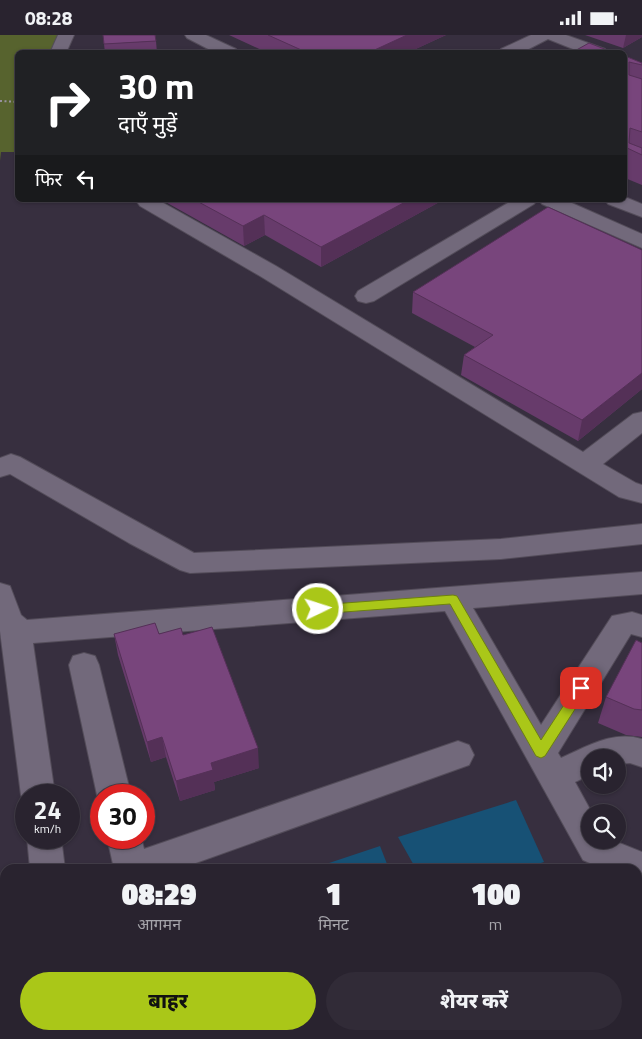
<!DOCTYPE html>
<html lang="hi">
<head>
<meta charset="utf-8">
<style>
  :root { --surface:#29232f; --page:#312b37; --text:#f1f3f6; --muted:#a5a4aa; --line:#45404b; --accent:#aac718 }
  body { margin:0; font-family:"Titillium Web","Noto Sans Devanagari",sans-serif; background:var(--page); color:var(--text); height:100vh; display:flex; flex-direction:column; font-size:19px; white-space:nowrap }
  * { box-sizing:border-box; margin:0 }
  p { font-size:16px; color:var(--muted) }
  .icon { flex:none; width:28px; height:28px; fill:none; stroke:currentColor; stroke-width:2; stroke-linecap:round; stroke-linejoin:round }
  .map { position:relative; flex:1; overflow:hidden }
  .details { position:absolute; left:0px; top:829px; width:642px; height:176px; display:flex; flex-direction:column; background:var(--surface); border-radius:15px 15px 0 0; box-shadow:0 1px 4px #0004,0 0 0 1px var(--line) }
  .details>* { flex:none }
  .hud { position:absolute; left:15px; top:15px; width:612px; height:152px; border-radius:8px; box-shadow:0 1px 4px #0004,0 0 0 1px var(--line); background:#202124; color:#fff; overflow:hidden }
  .fabs { position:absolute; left:581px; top:714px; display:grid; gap:10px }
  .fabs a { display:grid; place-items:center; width:45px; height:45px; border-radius:50%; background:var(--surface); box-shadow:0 1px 4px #0004,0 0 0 1px var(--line); font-size:25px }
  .speed { position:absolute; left:15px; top:749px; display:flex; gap:10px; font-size:25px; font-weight:700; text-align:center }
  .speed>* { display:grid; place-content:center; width:65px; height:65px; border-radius:50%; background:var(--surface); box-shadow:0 1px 4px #0004,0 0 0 1px var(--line); line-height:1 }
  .speed small { font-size:12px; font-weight:400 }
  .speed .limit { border:8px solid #d22; background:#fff; color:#111 }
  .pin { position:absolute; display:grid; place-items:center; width:42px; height:42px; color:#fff; margin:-21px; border-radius:10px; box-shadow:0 2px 8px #0006 }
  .me { position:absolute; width:55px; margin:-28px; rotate:86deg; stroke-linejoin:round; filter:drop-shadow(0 0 4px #0008) }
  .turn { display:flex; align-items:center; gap:18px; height:105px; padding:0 20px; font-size:22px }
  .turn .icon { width:65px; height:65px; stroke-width:2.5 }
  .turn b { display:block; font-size:35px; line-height:42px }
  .then { display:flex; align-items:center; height:48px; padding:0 20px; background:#0003; gap:10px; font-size:19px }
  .eta { display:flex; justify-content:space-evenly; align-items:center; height:85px; text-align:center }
  .eta b { font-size:30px; font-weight:800; line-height:35px }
  .button { display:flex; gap:10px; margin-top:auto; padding:10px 20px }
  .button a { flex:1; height:58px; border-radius:30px; background:var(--accent); color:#111; font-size:20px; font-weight:800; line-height:58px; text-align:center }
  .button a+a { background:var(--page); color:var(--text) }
  .status { display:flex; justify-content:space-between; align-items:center; height:35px; padding:0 25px; background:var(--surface); direction:ltr }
  .status svg { height:14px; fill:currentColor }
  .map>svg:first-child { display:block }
</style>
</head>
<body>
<div class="status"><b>08:28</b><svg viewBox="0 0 49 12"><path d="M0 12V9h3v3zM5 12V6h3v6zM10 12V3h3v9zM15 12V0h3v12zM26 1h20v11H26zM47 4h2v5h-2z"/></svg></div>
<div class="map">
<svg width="642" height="1004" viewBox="0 0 642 1004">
  <rect width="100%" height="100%" fill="#372f3f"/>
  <g fill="#57632e">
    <path d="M0,0H67L59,17L18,18L17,117H1L0,126Z"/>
    <path d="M201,1000H338L327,1004H202Z"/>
  </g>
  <g fill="#175175">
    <path d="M516,765L544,827L522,834H416L398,802Z"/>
    <path d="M380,811L389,834H322L320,831Z"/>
  </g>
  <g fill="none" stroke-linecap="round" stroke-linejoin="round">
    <defs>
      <g id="minor">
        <path d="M58,0H74L66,18H50Z"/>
        <path d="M185,0H206L236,14L238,18H216L187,3Z"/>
        <path d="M531,0H566L605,14L607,18H583L548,4L521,18H499L501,14Z"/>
        <path d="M625,162L642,169V182L608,169L605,165H625Z"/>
        <path d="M138,165H158L276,231L583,417L633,379L642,377V398L603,429L636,448L642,450V468L619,462L260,241L140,171L137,167Z"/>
        <path d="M513,165H537L534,169L374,266L366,268L358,266L355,261L358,256Z"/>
        <path d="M539,165H565L642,199V213L542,169Z"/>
        <path d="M11,419L20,422L194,518L501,504L642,489V509L501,524L190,538L180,535L129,508L10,439L0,442V423Z"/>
        <path d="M642,537V559L473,573L541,690L612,581L632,577L642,580V602L631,599L558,718L561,723C586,712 613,695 642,704V732L630,728L618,729V722H590V740L575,747L592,778H590V805H612L642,817V850L638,848V834H603L583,825L445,576L33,608L55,760H26V770L21,760L0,596V548L10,551L21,580L27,585Z"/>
        <path d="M84,618L95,621L99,630L131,760H101V768L97,760L69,630L73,621Z"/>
        <path d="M458,706L469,710L474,720L469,730L179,834H114L107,802H141L144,814Z"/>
        <path d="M27,802H61L65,834H30Z"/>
        <path d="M5,863V926L0,924V864Z"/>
        <path d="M638,871L642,872V913L638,912Z"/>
        <path d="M38,1000H77L78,1004H39Z"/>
      </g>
    </defs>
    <use href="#minor" stroke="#534c59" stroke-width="2"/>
    <path stroke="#98929f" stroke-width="2" stroke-dasharray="2 2.5" stroke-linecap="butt" d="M0,66L18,67"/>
    <use href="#minor" fill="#72697b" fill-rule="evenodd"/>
  </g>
  <g fill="#673b6b">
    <path d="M229,0H446L407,18H268Z"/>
    <path d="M585,0H642V2L623,13Z"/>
    <path d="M156,6L157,18H105L104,9Z"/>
    <path d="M625,21L642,28V150L625,143Z"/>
    <path d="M162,165H443L321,232L265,200L244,211Z"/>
    <path d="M642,215V354L578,406L461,340L464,320L475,312L412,278L413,257Z"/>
    <path d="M114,599H159L259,733L214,747L215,755L180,766L166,722L151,727L118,620Z"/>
    <path d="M642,608V702L626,700L598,688L606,662Z"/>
  </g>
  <g fill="#543057">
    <path d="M407,0H446L407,18H368Z"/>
    <path d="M626,0H642V2L623,13Z"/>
    <path d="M409,165H443L321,232V212Z"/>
    <path d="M264,180L265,200L244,211L243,191Z"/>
    <path d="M642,338V354L578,406L582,385Z"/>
    <path d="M162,702L166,722L151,727L147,707Z"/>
    <path d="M258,713L259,733L214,747L215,755L180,766L176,746L211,728Z"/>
  </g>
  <g fill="#78457c" stroke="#543057">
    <path d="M103,0H155L156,6L104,9Z"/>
    <path d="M268,0H407L368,18H308Z"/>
    <path d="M589,8L615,18H571Z"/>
    <path d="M625,21L642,28V30L629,27V40L642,44V97L630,93L629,108L642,113V120L625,112Z"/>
    <path d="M195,165H409L321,212L264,180L243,191Z"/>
    <path d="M548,172L642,215V338L582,385L464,320L493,300L413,257Z"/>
    <path d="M155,588L159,599L181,593L183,600L212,592L258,713L211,728L213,735L176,746L162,702L147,707L114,599Z"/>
    <path d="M636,605L642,608V675L634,674L606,662Z"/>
  </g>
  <path fill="#aac718" stroke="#6e8110" d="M453,560L457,561L541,705L577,650L581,648L586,650L588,653L586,657L545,721L541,723L536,721L450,569L318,579L313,578L311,574L313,571L318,570Z"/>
</svg>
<div class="fabs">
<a><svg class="icon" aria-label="sound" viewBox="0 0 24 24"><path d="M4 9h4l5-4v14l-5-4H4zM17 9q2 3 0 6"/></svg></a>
<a><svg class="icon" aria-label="search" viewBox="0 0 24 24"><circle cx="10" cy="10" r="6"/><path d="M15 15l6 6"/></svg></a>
</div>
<div class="speed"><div>24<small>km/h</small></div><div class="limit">30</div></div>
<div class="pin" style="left:581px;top:653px;background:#d93025"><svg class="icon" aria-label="arrive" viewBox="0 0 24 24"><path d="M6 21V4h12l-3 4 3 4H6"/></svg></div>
<svg class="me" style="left:318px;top:574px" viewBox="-20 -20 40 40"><circle r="17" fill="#aac718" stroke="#fff" stroke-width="3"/><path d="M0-11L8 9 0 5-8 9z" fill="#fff"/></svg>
<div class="hud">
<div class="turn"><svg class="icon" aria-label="right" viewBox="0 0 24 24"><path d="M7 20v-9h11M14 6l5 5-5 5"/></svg><div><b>30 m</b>दाएँ मुड़ें</div></div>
<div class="then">फिर<svg class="icon" aria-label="left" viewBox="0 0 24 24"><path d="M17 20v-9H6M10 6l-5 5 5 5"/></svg></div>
</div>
<section class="details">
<div class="eta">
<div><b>08:29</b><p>आगमन</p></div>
<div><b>1</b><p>मिनट</p></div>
<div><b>100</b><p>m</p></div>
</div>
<div class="button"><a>बाहर</a><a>शेयर करें</a></div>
</section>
</div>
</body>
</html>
